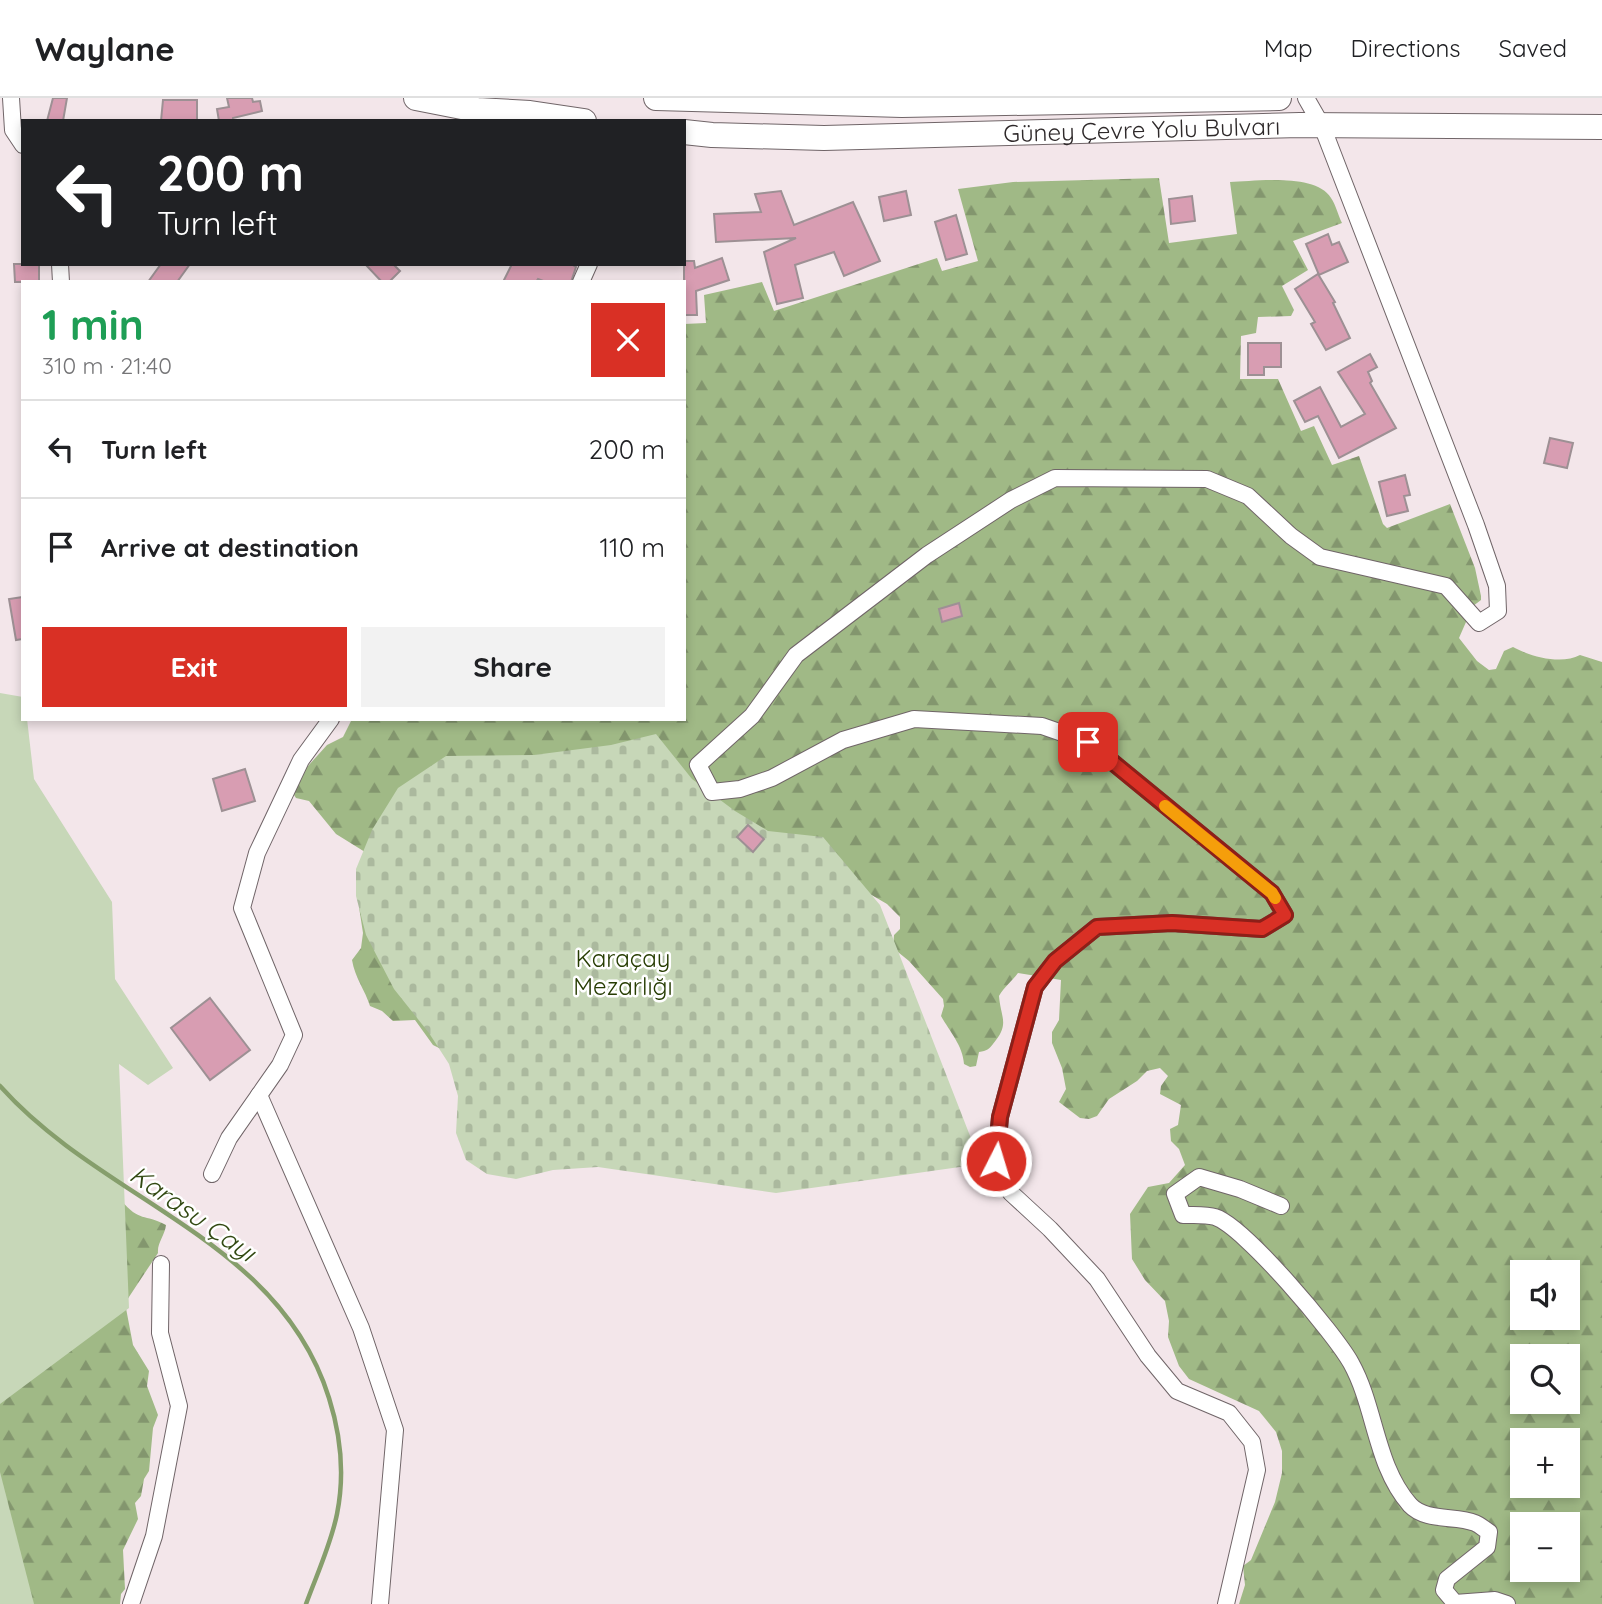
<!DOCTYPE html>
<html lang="en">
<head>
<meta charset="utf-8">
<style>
  :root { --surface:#fff; --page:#f2f2f2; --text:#202124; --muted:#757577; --line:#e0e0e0; --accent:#d93025 }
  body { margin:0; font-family:Quicksand,sans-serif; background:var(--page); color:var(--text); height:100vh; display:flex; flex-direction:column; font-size:26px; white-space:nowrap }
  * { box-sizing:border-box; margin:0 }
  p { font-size:23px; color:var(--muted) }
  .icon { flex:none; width:38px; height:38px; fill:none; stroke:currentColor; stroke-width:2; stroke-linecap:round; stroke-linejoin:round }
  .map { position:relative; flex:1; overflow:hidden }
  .drawer { position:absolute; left:21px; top:182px; width:665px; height:441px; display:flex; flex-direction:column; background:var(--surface); border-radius:0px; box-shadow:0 4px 10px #0003 }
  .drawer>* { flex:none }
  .guide { position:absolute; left:21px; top:21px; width:665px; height:147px; border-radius:0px; box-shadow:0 4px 10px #0003; background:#202124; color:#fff; overflow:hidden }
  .buttons { position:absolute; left:1510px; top:1162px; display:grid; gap:14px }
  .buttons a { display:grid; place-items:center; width:70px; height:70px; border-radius:0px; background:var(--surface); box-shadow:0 4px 10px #0003; font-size:35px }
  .pin { position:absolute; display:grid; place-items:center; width:60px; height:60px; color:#fff; margin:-30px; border-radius:14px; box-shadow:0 4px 10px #0006 }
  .me { position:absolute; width:77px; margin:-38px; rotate:5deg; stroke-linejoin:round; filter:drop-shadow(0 0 5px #0008) }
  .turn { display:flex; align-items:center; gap:24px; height:147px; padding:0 21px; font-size:32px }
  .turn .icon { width:91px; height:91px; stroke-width:2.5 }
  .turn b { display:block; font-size:49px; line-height:60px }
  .round { display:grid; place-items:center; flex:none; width:74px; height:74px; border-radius:0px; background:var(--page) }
  .overview { display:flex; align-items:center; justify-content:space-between; height:119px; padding:0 21px }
  h1 { font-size:42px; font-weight:700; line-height:52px; color:#1e9e55 }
  .primary-button { display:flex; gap:14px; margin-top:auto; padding:14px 21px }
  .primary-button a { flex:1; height:80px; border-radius:0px; background:var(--accent); color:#fff; font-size:28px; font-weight:700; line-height:80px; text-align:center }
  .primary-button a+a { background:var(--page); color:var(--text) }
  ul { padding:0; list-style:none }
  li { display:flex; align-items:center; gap:21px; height:98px; padding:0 21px; border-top:2px solid var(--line) }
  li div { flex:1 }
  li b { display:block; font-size:26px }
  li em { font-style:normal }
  header { display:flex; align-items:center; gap:42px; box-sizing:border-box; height:98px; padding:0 35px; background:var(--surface); border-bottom:2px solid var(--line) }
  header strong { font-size:33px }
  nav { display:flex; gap:38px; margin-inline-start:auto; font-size:24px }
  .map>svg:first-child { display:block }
</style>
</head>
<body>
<header>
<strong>Waylane</strong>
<nav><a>Map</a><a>Directions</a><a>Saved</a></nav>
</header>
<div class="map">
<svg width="1602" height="1506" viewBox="0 0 1602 1506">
  <defs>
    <pattern id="forest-firs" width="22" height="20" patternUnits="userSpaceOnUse" patternTransform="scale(1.75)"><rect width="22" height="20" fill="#a0b986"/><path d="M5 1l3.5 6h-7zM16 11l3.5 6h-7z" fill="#83966e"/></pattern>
    <pattern id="cemetery-stones" width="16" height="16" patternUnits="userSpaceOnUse" patternTransform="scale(1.75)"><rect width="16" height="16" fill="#c7d7b8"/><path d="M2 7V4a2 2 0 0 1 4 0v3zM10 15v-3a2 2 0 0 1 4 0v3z" fill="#abb99e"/></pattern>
  </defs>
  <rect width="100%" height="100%" fill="#f3e6ea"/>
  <g fill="url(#forest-firs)" fill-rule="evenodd">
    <path d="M1159,80L1169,145L1237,136L1230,84C1256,83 1316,75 1331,100C1336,107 1338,117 1342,125L1293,143L1308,172L1282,188L1294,212L1291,218L1258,219L1256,235L1241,238L1240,281H1278L1301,333L1314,328L1332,367L1359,358L1383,426L1387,430L1450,406L1475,470L1481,498V502L1473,508L1459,540L1477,563L1489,572L1496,571L1504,553L1513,549C1531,559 1562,567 1580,557L1602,564V1506H1239L1245,1487L1243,1468L1251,1462L1275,1404L1282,1375V1353L1276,1334L1259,1313L1189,1281L1179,1268L1168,1239L1169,1223L1165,1203L1145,1182L1132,1161L1130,1116L1148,1089L1169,1085L1185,1067L1179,1051L1171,1043L1170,1031L1178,1027L1181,1007L1160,996L1161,988L1168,978L1160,970L1147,973L1137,983L1109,1001L1097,1018L1089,1021L1080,1020L1059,1004L1066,991L1062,970L1052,945V934L1059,922L1061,882L1018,875C1012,883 1004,889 999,898C1001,921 1010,926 993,946C989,951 987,953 979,954L976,968L970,969L964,966C963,948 950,934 941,918L944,908L943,901L909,863L893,850L894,837L900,831V819L887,806L863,792L445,953L433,947L415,922L393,923L382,913L370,908C365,892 355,880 352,862L361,850L363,835L359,809L365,754L336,736L309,703L296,700L292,694L298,679L327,647L343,639L352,621H684V226L706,225L704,197L762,184L774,213L937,160L942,173L978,163L958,91L1013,84ZM1522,1174H1568V1220H1522ZM1522,1258H1568V1304H1522ZM1522,1342H1568V1388H1522ZM1522,1426H1568V1472H1522Z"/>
    <path d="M0,1038L121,1102C140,1125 144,1115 166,1127C165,1137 157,1145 158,1155L125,1205L133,1247L149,1273L147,1288L158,1317L153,1330L149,1373L144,1381L141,1398L135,1405L138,1421L123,1452L125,1491L121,1496L120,1506H0Z"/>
  </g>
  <path fill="url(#cemetery-stones)" d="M656,636L692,681L735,713L768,733L823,739L880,807L981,1066L776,1095L598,1069L553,1072L516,1081L487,1076L466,1062L456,1035L458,998L449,966L429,935L394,891L366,837L356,798V771L372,732L398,690L446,658L534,657L611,647Z"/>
  <g fill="#c7d7b8">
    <path d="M0,595L23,599V621H27L34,681L112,804L115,881L173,970L148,987L119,966L129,1210L0,1306Z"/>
    <path d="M0,1374L34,1506H0Z"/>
  </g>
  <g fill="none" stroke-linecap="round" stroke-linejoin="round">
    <path stroke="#869e6c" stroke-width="4.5" d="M0,988C103,1104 279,1140 329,1300C341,1338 345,1376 337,1416C331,1446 317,1476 306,1506"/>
  </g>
  <g fill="#d89db2" stroke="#9d9094" stroke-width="2">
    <path d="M53,0H67L63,23H47Z"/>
    <path d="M227,0H252L253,4L260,3L262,13L233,20V23H219L217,11L229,9Z"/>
    <path d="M163,2H197V23H161Z"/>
    <path d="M781,93L794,127L853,104L880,163L844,178L834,154L795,167L803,200L777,206L764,154L796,140L716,144L714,116L761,114L755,96Z"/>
    <path d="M906,93L911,117L884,123L879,99Z"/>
    <path d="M1192,98L1195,123L1171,126L1169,101Z"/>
    <path d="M956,117L967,156L946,162L935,124Z"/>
    <path d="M1328,136L1332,147L1339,144L1348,164L1319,177L1306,146Z"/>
    <path d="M722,160L729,182L696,193L697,217H684V163H694L695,170Z"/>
    <path d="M14,166H39V184H15Z"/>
    <path d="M161,166H190L177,184H148Z"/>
    <path d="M365,166H393L400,173L389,184H382Z"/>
    <path d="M512,166H571L576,169L571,184H546L538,181L536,184H503Z"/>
    <path d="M1318,176L1335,204L1333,205L1350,240L1326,252L1311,226L1315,224L1295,191Z"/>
    <path d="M1248,245H1281V269H1264V277H1248Z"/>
    <path d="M1370,256L1377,269L1368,274L1372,283L1370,285L1396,330L1339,360L1318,318L1305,324L1294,303L1320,289L1341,329L1365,316L1338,274Z"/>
    <path d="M1550,340L1573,345L1567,370L1544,365Z"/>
    <path d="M1405,377L1410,397L1404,398L1408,413L1387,418L1379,384Z"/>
    <path d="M23,499V541L16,542L9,501Z"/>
    <path d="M959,505L962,518L942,524L939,511Z"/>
    <path d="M245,671L255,703L222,713L213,681Z"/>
    <path d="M748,727L764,741L753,754L737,739Z"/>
    <path d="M210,900L250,952L210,982L171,930Z"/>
  </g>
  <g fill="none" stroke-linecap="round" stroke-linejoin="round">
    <defs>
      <g id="minor">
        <path d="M11,0L13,32L23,47"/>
        <path d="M60,166L61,184"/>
        <path d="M581,184L589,166"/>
        <path d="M259,997L361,1230L395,1332L380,1506"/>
        <path d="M212,1076L229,1040L280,967L294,937L242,810L257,755L301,662L331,621"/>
        <path d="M1281,1108L1240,1091L1199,1079L1175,1096L1183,1117C1193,1117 1206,1116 1215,1119C1244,1128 1335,1236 1351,1265C1376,1310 1375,1367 1410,1407C1426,1424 1456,1417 1475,1425C1480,1427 1484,1431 1489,1434L1487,1449L1447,1481L1444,1492L1455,1505L1495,1502L1507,1506"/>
        <path d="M131,1506L154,1438L179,1308L160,1235L161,1166"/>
        <path d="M1226,1506L1257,1372L1252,1344L1229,1315L1177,1293L1148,1258L1097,1181L1050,1131L1011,1095L996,1063L1000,1019L1035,889L1055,863L1097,829L1172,825L1262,831L1285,817L1272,795L1088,644L1042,628L914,621L843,642L772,680L740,691L712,694L698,667L752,618L796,557L927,457L1011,402L1055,380L1207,381L1248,398L1291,438L1320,459L1446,488L1479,525L1498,513L1497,488L1476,427L1322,28L1306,0"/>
      </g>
      <g id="trunk">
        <path d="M416,0L477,12L530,15L584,23"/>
        <path d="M656,0L902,7L1279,0"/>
        <path id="s1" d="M684,34L712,37L824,40L1300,27L1602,29"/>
      </g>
    </defs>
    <use href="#minor" stroke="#706568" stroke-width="18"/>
    <use href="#trunk" stroke="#706568" stroke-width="26"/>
    <use href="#minor" stroke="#fff" stroke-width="16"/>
    <use href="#trunk" stroke="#fff" stroke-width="24"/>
  </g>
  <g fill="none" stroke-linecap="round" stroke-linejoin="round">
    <defs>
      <path id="route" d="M996,1063L1000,1019L1035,889L1055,863L1097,829L1172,825L1262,831L1285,817L1272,795L1088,644"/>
    </defs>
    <use href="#route" stroke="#8d1f18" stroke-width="18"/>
    <use href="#route" stroke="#d93025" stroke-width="12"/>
    <path stroke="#f59e0b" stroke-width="12" d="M1165,708L1272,795L1275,800"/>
  </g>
  <g text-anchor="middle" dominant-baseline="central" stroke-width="5" stroke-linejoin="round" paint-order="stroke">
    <g font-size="24" fill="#2e292a" stroke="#fff">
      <text stroke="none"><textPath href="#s1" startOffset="458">Güney Çevre Yolu Bulvarı</textPath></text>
    </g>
    <g font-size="24" fill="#273d03" stroke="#fff">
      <text x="623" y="860">Karaçay<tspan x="623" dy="28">Mezarlığı</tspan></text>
    </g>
    <g font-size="26" font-style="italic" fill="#324912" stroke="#fff">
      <text transform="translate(193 1115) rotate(35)">Karasu Çayı</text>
    </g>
  </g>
</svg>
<div class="buttons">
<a><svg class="icon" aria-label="sound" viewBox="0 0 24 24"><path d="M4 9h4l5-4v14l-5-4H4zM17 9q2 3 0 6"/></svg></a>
<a><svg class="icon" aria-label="search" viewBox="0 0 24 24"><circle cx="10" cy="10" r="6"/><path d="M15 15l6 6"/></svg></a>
<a>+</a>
<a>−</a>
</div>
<div class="pin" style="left:1088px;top:644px;background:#d93025"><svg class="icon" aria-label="arrive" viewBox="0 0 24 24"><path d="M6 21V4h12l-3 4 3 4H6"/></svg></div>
<svg class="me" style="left:996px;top:1063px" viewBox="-20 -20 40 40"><circle r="17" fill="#d93025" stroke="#fff" stroke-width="3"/><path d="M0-11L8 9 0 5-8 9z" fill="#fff"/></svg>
<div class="guide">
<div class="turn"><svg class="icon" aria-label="left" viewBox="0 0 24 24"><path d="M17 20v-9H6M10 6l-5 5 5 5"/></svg><div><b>200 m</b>Turn left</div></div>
</div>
<section class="drawer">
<div class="overview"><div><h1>1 min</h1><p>310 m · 21:40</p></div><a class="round" style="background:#d93025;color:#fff"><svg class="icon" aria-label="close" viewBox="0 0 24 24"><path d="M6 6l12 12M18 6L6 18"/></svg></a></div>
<ul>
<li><svg class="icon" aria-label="left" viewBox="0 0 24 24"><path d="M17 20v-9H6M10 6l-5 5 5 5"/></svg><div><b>Turn left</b></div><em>200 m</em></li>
<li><svg class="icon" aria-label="arrive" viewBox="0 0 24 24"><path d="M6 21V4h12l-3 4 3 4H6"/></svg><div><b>Arrive at destination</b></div><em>110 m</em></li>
</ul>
<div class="primary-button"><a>Exit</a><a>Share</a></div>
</section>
</div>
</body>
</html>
